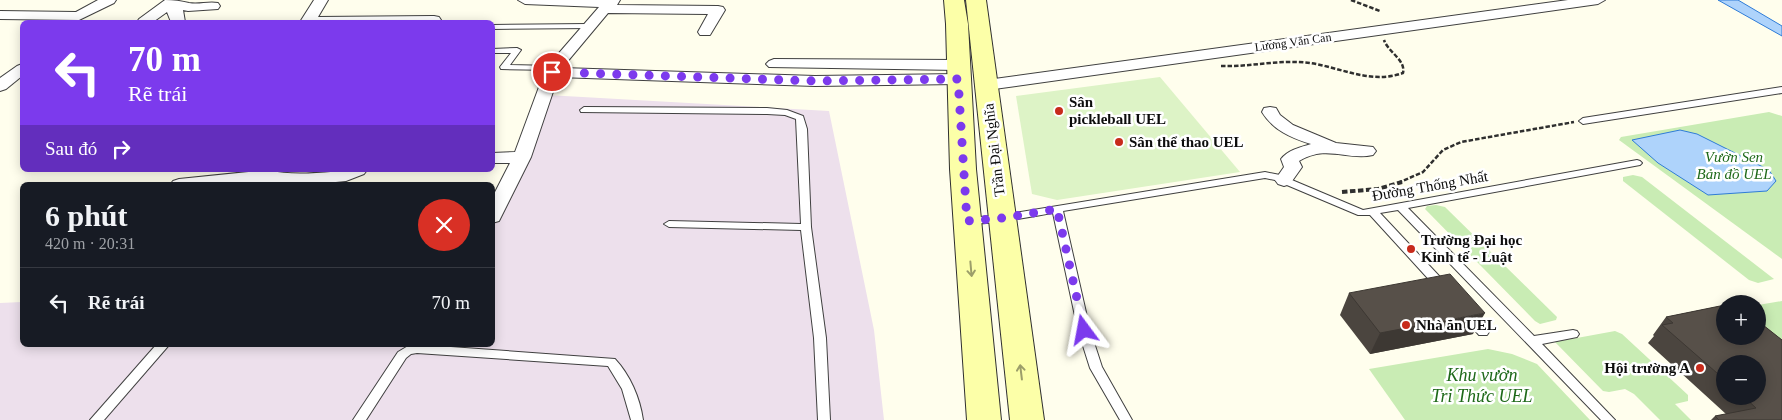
<!DOCTYPE html>
<html lang="vi">
<head>
<meta charset="utf-8">
<style>
  :root { --surface:#171b24; --page:#242831; --text:#f1f3f6; --muted:#9ea1a6; --line:#363941 }
  body { margin:0; font-family:Georgia,serif; background:var(--page); color:var(--text); height:100vh; display:flex; flex-direction:column; font-size:19px; white-space:nowrap }
  * { box-sizing:border-box; margin:0 }
  p { font-size:16px; color:var(--muted) }
  .icon { flex:none; width:28px; height:28px; fill:none; stroke:currentColor; stroke-width:2; stroke-linecap:round; stroke-linejoin:round }
  .map { position:relative; flex:1; overflow:hidden }
  .drawer { position:absolute; left:20px; top:182px; width:475px; height:165px; display:flex; flex-direction:column; background:var(--surface); border-radius:8px; box-shadow:0 2px 12px #0003 }
  .drawer>* { flex:none }
  .banner { position:absolute; left:20px; top:20px; width:475px; height:152px; border-radius:8px; box-shadow:0 2px 12px #0003; background:#7c3aed; color:#fff; overflow:hidden }
  .buttons { position:absolute; left:1716px; top:295px; display:grid; gap:10px }
  .buttons a { display:grid; place-items:center; width:50px; height:50px; border-radius:50%; background:var(--surface); box-shadow:0 2px 12px #0003; font-size:25px }
  .pin { position:absolute; display:grid; place-items:center; width:42px; height:42px; color:#fff; margin:-21px; border:2px solid #fff; border-radius:50%; box-shadow:0 1px 5px #0007 }
  .me { position:absolute; width:55px; margin:-28px; rotate:347deg; stroke-linejoin:round; filter:drop-shadow(0 0 4px #0008) }
  .turn { display:flex; align-items:center; gap:18px; height:105px; padding:0 25px; font-size:22px }
  .turn .icon { width:65px; height:65px; stroke-width:2.5 }
  .turn b { display:block; font-size:35px; line-height:42px }
  .then { display:flex; align-items:center; height:48px; padding:0 25px; background:#0003; gap:10px; font-size:19px }
  .round { display:grid; place-items:center; flex:none; width:52px; height:52px; border-radius:26px; background:var(--page) }
  .overview { display:flex; align-items:center; justify-content:space-between; height:85px; padding:0 25px }
  h1 { font-size:30px; font-weight:700; line-height:38px }
  ul { padding:0; list-style:none }
  li { display:flex; align-items:center; gap:15px; height:70px; padding:0 25px; border-top:1px solid var(--line) }
  li div { flex:1 }
  li b { display:block; font-size:19px }
  li em { font-style:normal }
  .map>svg:first-child { display:block }
</style>
</head>
<body>
<div class="map">
<svg width="1782" height="420" viewBox="0 0 1782 420">
  <rect width="100%" height="100%" fill="#fffeed"/>
  <path fill="#ede0ec" d="M547,95L829,111L874,330L884,420H0V303L22,302V345H492L493,221Z"/>
  <g fill="#c9ecb4">
    <path d="M1769,112L1782,116V259L1619,140L1621,137Z"/>
    <path d="M1633,175L1642,177L1774,279L1758,283L1749,280L1623,181V177Z"/>
    <path d="M1436,205L1445,207L1557,317L1556,320L1540,324L1535,321L1425,209L1427,206Z"/>
    <path d="M1782,301V342L1758,323V305Z"/>
    <path d="M1615,331L1622,334L1688,395V401L1675,404L1691,420H1660L1634,394L1625,389L1609,392L1603,391L1555,342Z"/>
    <path d="M1488,349L1512,354L1537,364L1590,420H1405L1369,369Z"/>
  </g>
  <path fill="#ddf3c6" d="M1160,77L1240,172L1057,200L1032,194L1016,96Z"/>
  <g fill="#aed3fb" stroke="#2f7cd7">
    <path d="M1718,0H1738L1782,26V36Z"/>
    <path d="M1680,130L1697,134L1769,170L1776,181L1767,191L1708,195L1658,163L1632,140Z"/>
  </g>
  <g fill="none" stroke-linecap="round" stroke-linejoin="round">
    <defs>
      <g id="lane">
        <path d="M588,24H591V28L492,29V25Z"/>
        <path d="M517,48L521,50L510,65L554,66L558,68L554,70L501,69L500,67L511,53H492V49Z"/>
        <path d="M1782,87V93L1583,124L1579,121L1583,118Z"/>
        <path d="M584,107L767,108L787,110L803,116L807,129L811,227L826,338L830,420H818L814,338L801,230L669,227L664,224L669,221L801,224L796,119L785,115L767,114L581,112L580,110Z"/>
        <path d="M1637,160L1640,161L1642,163L1640,165L1408,208L1534,336L1573,330L1577,331L1579,334L1577,337L1542,344L1615,420H1601L1398,210L1380,213L1441,278L1442,281L1441,284H1433L1370,215H1358L1275,180L1265,178L1063,211L1090,330L1102,367L1132,420H1120L1090,368L1078,330L1053,213C1038,215 971,229 963,221L968,218L1003,215L1265,172L1280,175L1363,210Z"/>
        <path d="M1469,312L1473,313L1487,329L1489,332L1487,335H1479L1465,319L1463,316L1465,313Z"/>
        <path d="M156,345H169L104,420H90Z"/>
        <path d="M423,345L615,359C630,375 640,398 643,420H631L622,389L608,366L417,353L411,354L406,358L366,420H353L398,352L408,346Z"/>
      </g>
      <g id="street">
        <path d="M98,0H116L114,3L79,20L0,19V11L76,12Z"/>
        <path d="M165,0C174,0 181,1 189,3C199,5 208,1 218,3L220,6L218,9L188,11L183,10L185,22H171L167,12L153,22H137L139,19Z"/>
        <path d="M314,0H328L318,17L434,16L439,17L441,20L439,22H300Z"/>
        <path d="M518,0H620L617,5L718,6L723,7L725,10L710,35H700L698,32L708,14L608,13L562,68L815,76L958,74L964,76L966,79L964,82L958,84L815,86L558,77L531,157L499,221L492,223V198L510,163H492V153L515,152L546,68L599,7L525,4Z"/>
        <path d="M1568,0H1605L1598,4L987,90L981,88L979,85L981,82L987,80Z"/>
        <path d="M774,59L957,60L962,62L965,65L962,68L957,70L769,67L766,64L769,61Z"/>
        <path d="M22,64V76L6,89L0,91V78L17,66Z"/>
        <path d="M1270,107L1276,108L1280,115L1293,125L1336,143L1373,147L1376,151L1373,155C1347,161 1327,144 1299,161L1302,167L1290,184L1284,186L1278,184L1275,180L1284,167L1281,159C1288,150 1301,147 1311,144C1291,138 1273,130 1262,112L1264,108Z"/>
        <path d="M267,170C300,178 333,170 367,170L364,174L346,181L305,185H282L267,182L234,185H170L173,181L179,179Z"/>
      </g>
      <g id="secondary">
        <path d="M944,0H964L968,24L976,169L1001,420H967L950,169L946,24Z"/>
        <path d="M966,0H986L1044,420H1010Z"/>
      </g>
    </defs>
    <use href="#lane" stroke="#404040" stroke-width="2"/>
    <use href="#street" stroke="#404040" stroke-width="2"/>
    <use href="#secondary" stroke="#2f2f2f" stroke-width="2"/>
    <g stroke="#2f2f2f" stroke-width="2.5" stroke-dasharray="4.5 2" stroke-linecap="butt">
      <path d="M1351,0L1380,11"/>
      <path d="M1221,66C1247,67 1272,61 1298,62C1335,63 1366,86 1403,73C1406,60 1388,52 1384,40"/>
      <path d="M1398,183L1423,172L1443,150L1461,142L1574,122"/>
    </g>
    <path stroke="#2f2f2f" stroke-width="4" stroke-dasharray="5.5 2.5" stroke-linecap="butt" d="M1342,192L1378,189L1402,182"/>
    <use href="#lane" fill="#fff" fill-rule="evenodd"/>
    <use href="#street" fill="#fff" fill-rule="evenodd"/>
    <use href="#secondary" fill="#fcffa8" fill-rule="evenodd"/>
  </g>
  <g fill="#4b453f" fill-rule="evenodd">
    <path d="M1349,293L1473,334L1370,354L1340,315Z"/>
    <path d="M1725,305V336H1758V321L1782,340V420H1711L1715,416L1726,414L1648,343L1654,336L1653,335L1666,317ZM1725,364H1758V396H1725Z"/>
  </g>
  <path fill="#3d3833" d="M1485,313L1473,334L1370,354L1380,333Z"/>
  <g fill="#575049" stroke="#3d3833">
    <path d="M1450,274L1485,313L1380,333L1349,293Z"/>
    <path d="M1725,305V336H1758V321L1782,340V420H1719L1715,416L1756,408L1743,396H1758V364H1725V380L1662,325L1673,323L1666,317Z"/>
  </g>
  <defs><path id="oneway-shaft" d="M-6 0H5M1.5-3L5.5 0L1.5 3" fill="none" stroke-width="1.6" stroke-linecap="round" stroke-linejoin="round" transform="scale(1.25)"/></defs>
  <g stroke="#9c9e6a">
    <use href="#oneway-shaft" transform="translate(971 269) rotate(85)"/>
    <use href="#oneway-shaft" transform="translate(1021 372) rotate(-97)"/>
  </g>
  <g fill="none" stroke-linecap="round" stroke-linejoin="round">
    <path stroke="#7c3aed" stroke-width="9" stroke-dasharray="0 16.2" d="M552,72L815,81L958,79L967,221L1003,218L1057,209L1084,330"/>
  </g>
  <g fill="#c72b1b" stroke="#fff" stroke-width="2">
    <circle cx="1059" cy="111" r="5"/>
    <circle cx="1119" cy="142" r="5"/>
    <circle cx="1411" cy="249" r="5"/>
    <circle cx="1406" cy="325" r="5"/>
    <circle cx="1700" cy="368" r="5"/>
  </g>
  <g text-anchor="middle" dominant-baseline="central" stroke-width="5" stroke-linejoin="round" paint-order="stroke">
    <g font-size="12" fill="#0d0d0d" stroke="#fff">
      <text transform="translate(1293 42) rotate(-8)">Lương Văn Can</text>
    </g>
    <g font-size="15" font-weight="bold" fill="#0d0d0d" stroke="#fff" text-anchor="start">
      <text x="1069" y="102">Sân<tspan x="1069" dy="17">pickleball UEL</tspan></text>
      <text x="1129" y="142">Sân thể thao UEL</text>
      <text x="1421" y="240">Trường Đại học<tspan x="1421" dy="17">Kinh tế - Luật</tspan></text>
      <text x="1416" y="325">Nhà ăn UEL</text>
      <text x="1690" y="368" text-anchor="end">Hội trường A</text>
    </g>
    <g font-size="15" fill="#0d0d0d" stroke="#fff">
      <text transform="translate(994 150) rotate(-97)">Trần Đại Nghĩa</text>
      <text transform="translate(1430 186) rotate(-10)">Đường Thống Nhất</text>
    </g>
    <g font-size="15" font-style="italic" fill="#1e6919" stroke="#fff">
      <text x="1734" y="157">Vườn Sen<tspan x="1734" dy="17">Bản đồ UEL</tspan></text>
    </g>
    <g font-size="18" font-style="italic" fill="#1e6919" stroke="#fff">
      <text x="1482" y="375">Khu vườn<tspan x="1482" dy="21">Tri Thức UEL</tspan></text>
    </g>
  </g>
</svg>
<div class="buttons">
<a>+</a>
<a>−</a>
</div>
<div class="pin" style="left:552px;top:72px;background:#d93025"><svg class="icon" aria-label="arrive" viewBox="0 0 24 24"><path d="M6 21V4h12l-3 4 3 4H6"/></svg></div>
<svg class="me" style="left:1084px;top:330px" viewBox="-20 -20 40 40"><path d="M0-17L14 15 0 8-14 15z" fill="#7c3aed" stroke="#fff" stroke-width="4"/></svg>
<div class="banner">
<div class="turn"><svg class="icon" aria-label="left" viewBox="0 0 24 24"><path d="M17 20v-9H6M10 6l-5 5 5 5"/></svg><div><b>70 m</b>Rẽ trái</div></div>
<div class="then">Sau đó<svg class="icon" aria-label="right" viewBox="0 0 24 24"><path d="M7 20v-9h11M14 6l5 5-5 5"/></svg></div>
</div>
<section class="drawer">
<div class="overview"><div><h1>6 phút</h1><p>420 m · 20:31</p></div><a class="round" style="background:#d93025;color:#fff"><svg class="icon" aria-label="close" viewBox="0 0 24 24"><path d="M6 6l12 12M18 6L6 18"/></svg></a></div>
<ul>
<li><svg class="icon" aria-label="left" viewBox="0 0 24 24"><path d="M17 20v-9H6M10 6l-5 5 5 5"/></svg><div><b>Rẽ trái</b></div><em>70 m</em></li>
</ul>
</section>
</div>
</body>
</html>
